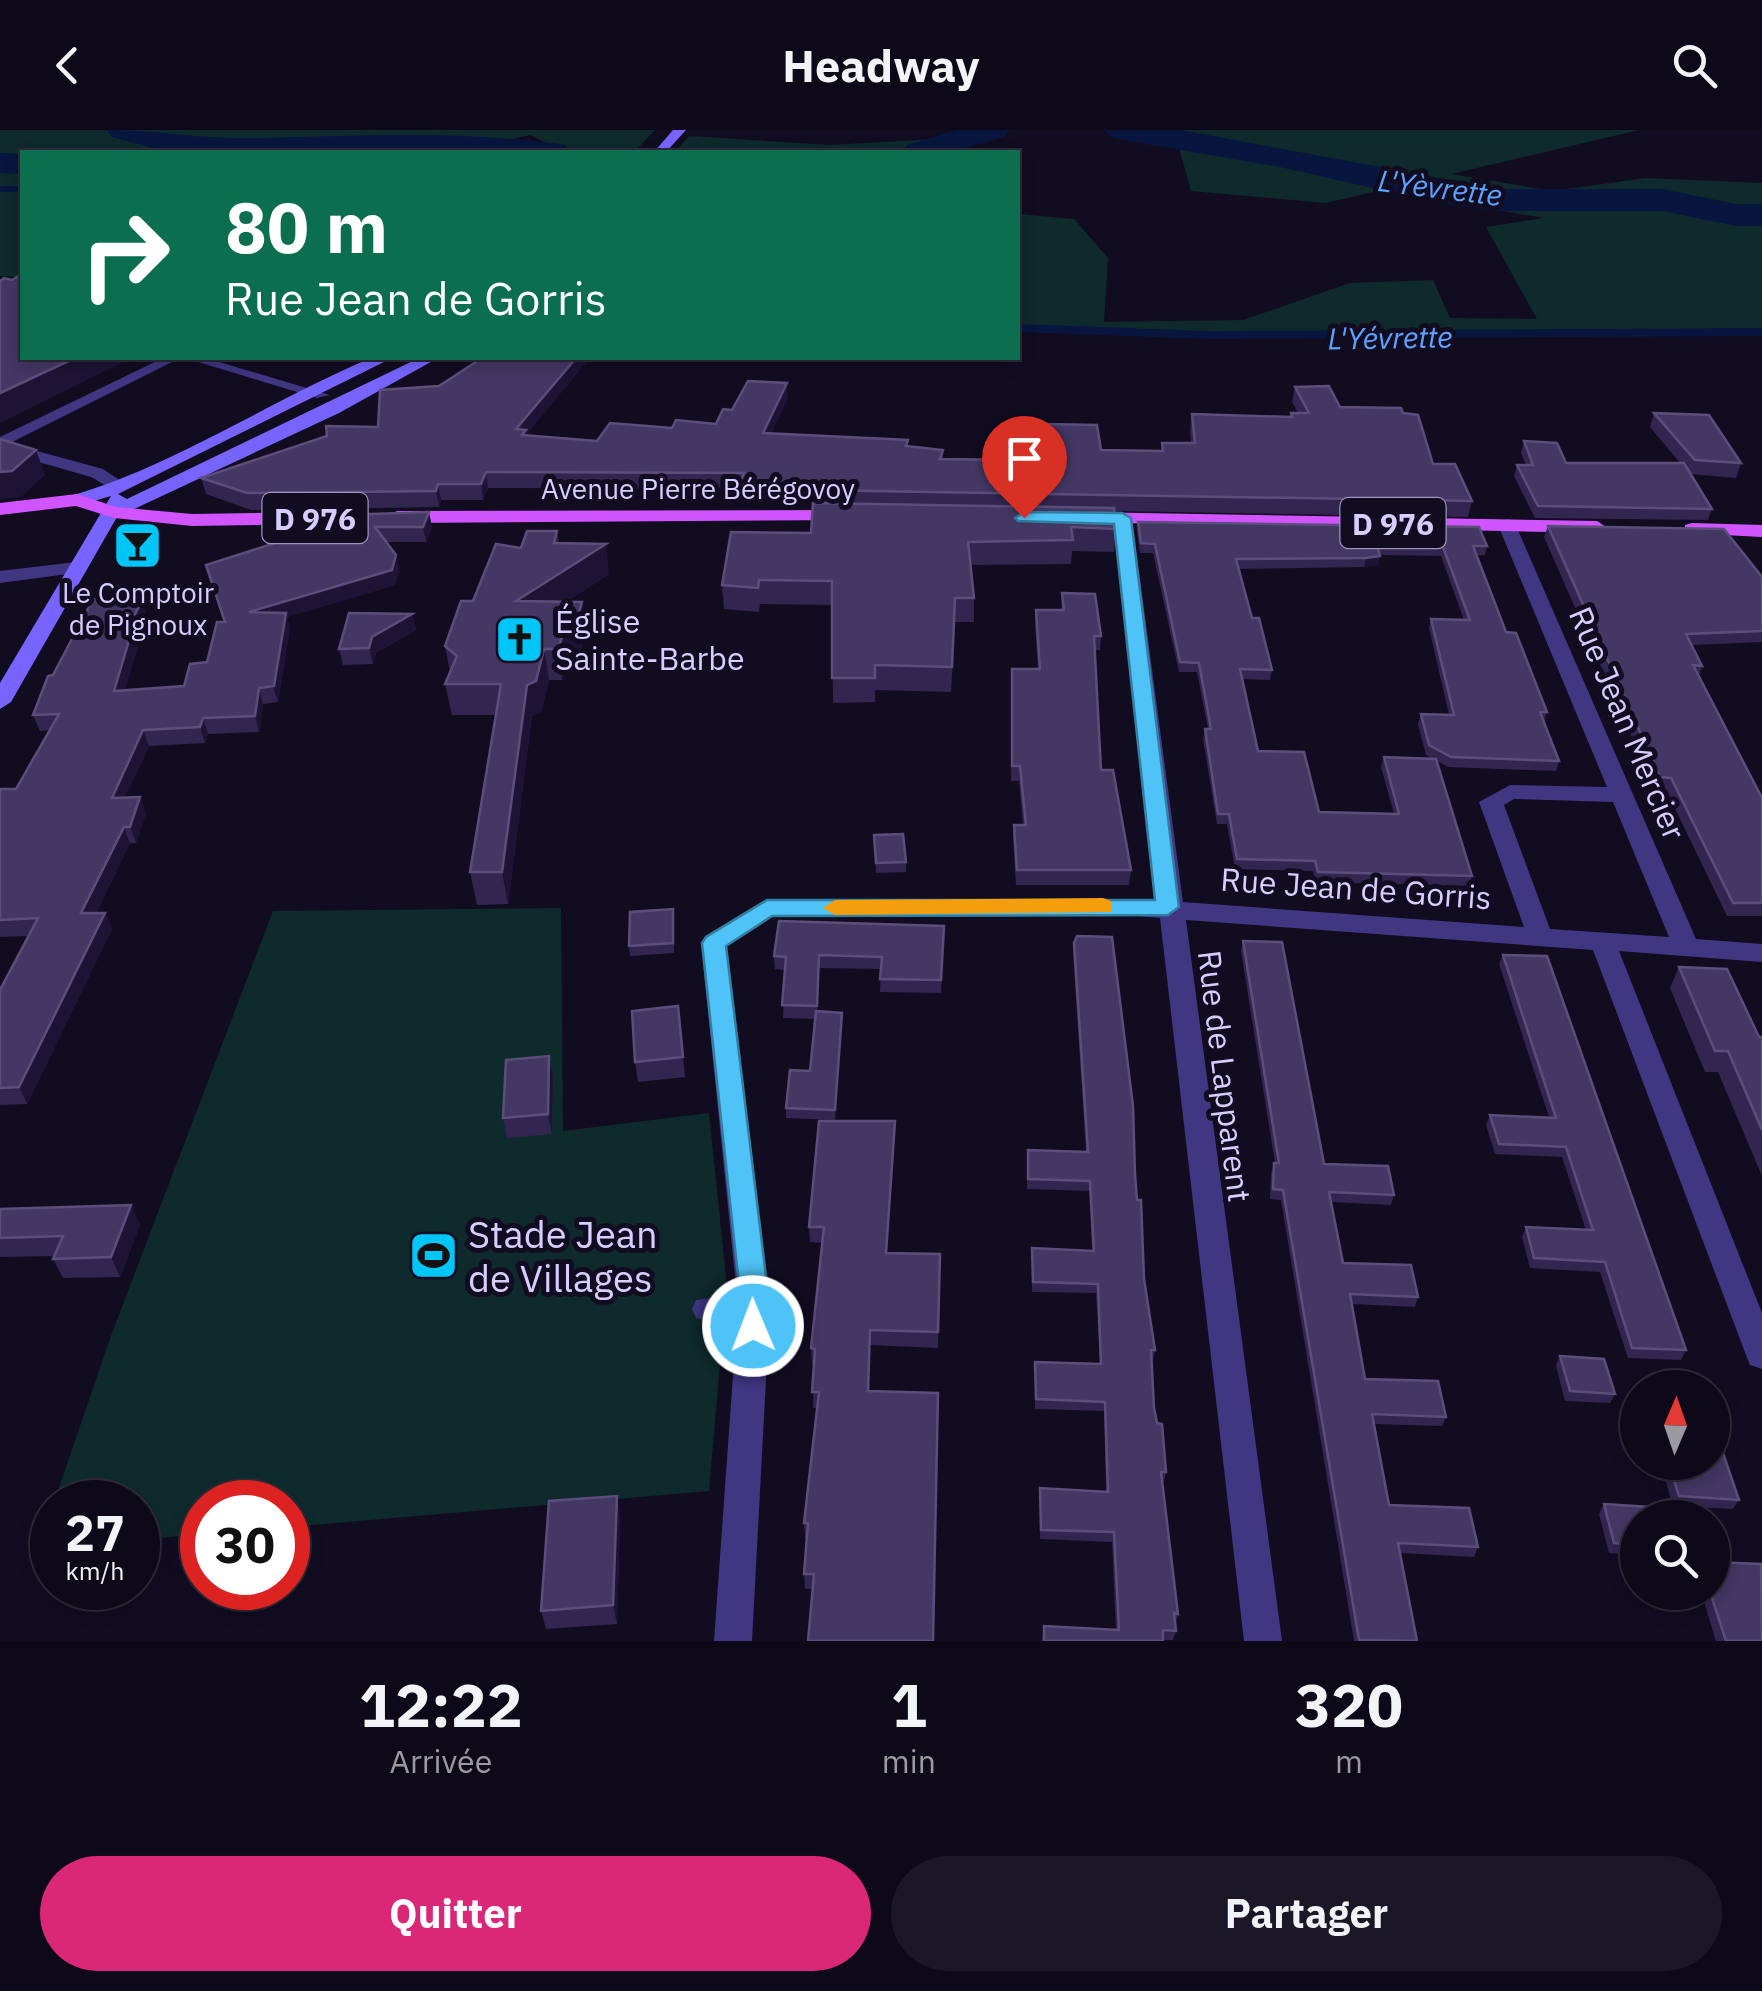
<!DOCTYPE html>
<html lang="fr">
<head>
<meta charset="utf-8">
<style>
  :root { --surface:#0e0919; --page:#1c1726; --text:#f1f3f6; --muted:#9b9aa2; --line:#2e2a38; --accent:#db2777 }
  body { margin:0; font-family:"IBM Plex Sans",sans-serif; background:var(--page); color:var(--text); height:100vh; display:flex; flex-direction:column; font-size:38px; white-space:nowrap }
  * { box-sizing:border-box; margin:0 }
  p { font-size:32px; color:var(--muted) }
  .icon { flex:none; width:55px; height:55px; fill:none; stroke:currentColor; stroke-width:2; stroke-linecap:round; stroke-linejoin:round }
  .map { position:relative; height:1511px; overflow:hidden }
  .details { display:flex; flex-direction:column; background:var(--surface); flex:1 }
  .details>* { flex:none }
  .guide { position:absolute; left:20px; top:20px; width:1000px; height:210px; border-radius:0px; box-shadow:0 5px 15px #0003,0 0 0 2px var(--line); background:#0b6e4f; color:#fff; overflow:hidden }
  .needle { width:65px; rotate:2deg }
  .tools { position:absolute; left:1620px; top:1240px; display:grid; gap:20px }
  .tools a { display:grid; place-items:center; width:110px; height:110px; border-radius:50%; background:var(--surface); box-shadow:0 5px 15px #0003,0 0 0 2px var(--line); font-size:50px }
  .speed { position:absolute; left:30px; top:1350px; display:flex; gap:20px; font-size:50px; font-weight:700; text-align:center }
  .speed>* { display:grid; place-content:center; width:130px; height:130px; border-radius:50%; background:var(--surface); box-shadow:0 5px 15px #0003,0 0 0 2px var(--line); line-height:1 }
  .speed small { font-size:25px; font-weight:400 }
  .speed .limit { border:15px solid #d22; background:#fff; color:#111 }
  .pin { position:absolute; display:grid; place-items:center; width:85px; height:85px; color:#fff; margin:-102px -42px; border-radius:50% 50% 50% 0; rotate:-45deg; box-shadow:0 0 10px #0007 }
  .pin .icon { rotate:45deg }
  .me { position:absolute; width:110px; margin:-55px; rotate:359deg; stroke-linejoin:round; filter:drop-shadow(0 0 8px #0008) }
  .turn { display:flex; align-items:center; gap:35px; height:210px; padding:0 40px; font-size:45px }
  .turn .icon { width:130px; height:130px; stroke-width:2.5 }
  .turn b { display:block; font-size:70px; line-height:85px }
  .eta { display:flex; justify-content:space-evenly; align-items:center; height:170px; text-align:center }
  .eta b { font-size:60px; font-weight:700; line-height:70px }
  .primary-button { display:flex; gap:20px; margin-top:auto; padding:20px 40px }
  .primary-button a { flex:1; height:115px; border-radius:60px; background:var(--accent); color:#fff; font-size:40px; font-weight:700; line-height:115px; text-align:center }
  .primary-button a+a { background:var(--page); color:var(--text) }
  header { display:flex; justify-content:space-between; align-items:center; height:130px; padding:0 40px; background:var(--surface); font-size:45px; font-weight:700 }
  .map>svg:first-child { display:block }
</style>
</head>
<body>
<header><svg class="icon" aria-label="back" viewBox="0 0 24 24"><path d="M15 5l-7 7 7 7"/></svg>Headway<svg class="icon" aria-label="search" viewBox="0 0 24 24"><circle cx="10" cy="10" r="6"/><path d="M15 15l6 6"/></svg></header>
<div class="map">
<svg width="1762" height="1511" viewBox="0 0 1762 1511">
  <rect width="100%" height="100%" fill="#120c21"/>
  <g fill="#0f2a2c">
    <path d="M0,0H655L634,22H564L530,5L453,22H22V147L0,146Z"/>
    <path d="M1153,0H1639L1451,44L1553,61L1645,48L1762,53V202C1684,202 1605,199 1526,201C1356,205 1188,210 1018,198V84L1074,89L1108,128L1104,192L1243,190L1350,153L1433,150L1450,188L1537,189L1486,97L1544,88L1381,60L1326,73L1191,61L1180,21L1182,6Z"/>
    <path d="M689,6L830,15L971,7L938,22H675Z"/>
    <path d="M561,778L563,1001L709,983L727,1157L706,1173V1186L723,1199L709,1361L288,1397V1372H202V1404L138,1410V1372H54L112,1203L273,781Z"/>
  </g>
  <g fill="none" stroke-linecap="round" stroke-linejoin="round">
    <path stroke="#08163f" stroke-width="6" d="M0,59H22"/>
    <path stroke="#08163f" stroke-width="8" d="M1018,198L1209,205L1762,202"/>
    <g fill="#08163f" fill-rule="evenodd">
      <path d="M107,0C159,0 209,10 260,8C362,6 466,0 565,15L570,22H167L112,7Z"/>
      <path d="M957,0H1009L1004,7L953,22H902L907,15Z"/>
      <path d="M1105,0H1181L1498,59H1662L1736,74H1762V96H1736L1662,81H1498L1443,74L1280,37L1122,10L1110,7Z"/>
      <path d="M0,23L22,24V44L0,43Z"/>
    </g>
    <g fill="#403682" fill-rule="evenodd">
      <path d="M163,228H180L0,318V307Z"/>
      <path d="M185,228H206L330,265L317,268Z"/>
      <path d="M754,1163L764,1166L768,1175L764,1184C745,1190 715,1194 696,1188L692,1179L696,1170Z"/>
    </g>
    <g fill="#403682" fill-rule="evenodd">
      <path d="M0,311L103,339L130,357L115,361L91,347L0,321Z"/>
      <path d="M1123,383L1132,389L1183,772L1524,797L1479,672L1510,655L1607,657L1498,395L1507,389L1514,391L1696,809L1762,814V832L1619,821L1762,1183V1239L1750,1235L1746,1225L1593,820L1186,790L1282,1511H1244L1160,788L1115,784L772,786L727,816L770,1175L752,1511H714L738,1175L701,813L705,807L767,770L1158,771L1114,389ZM1514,669L1613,672L1669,807L1550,799L1504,675Z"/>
      <path d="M76,432L83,434V442L0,453V441Z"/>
    </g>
    <g fill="#7764ff" fill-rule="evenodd">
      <path d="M673,0H686L666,22H654Z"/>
      <path d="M371,228H392L118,364L127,369L419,228H438L339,283L117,387L11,572L0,579V553L111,366L77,376L68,370L70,366C174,336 271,270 371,228Z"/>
    </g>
    <g fill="#d054ff" fill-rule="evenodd">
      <path d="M77,364L116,377L192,384L312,382L321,388L312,394L192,396L114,388L76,376L0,385V373Z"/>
      <path d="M842,380L849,382V390L397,393L388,387L397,381Z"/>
      <path d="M1082,382L1597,391L1606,397L1597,403L1075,392L1073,388Z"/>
      <path d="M1692,393L1762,395V407L1685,403V395Z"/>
    </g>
  </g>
  <g fill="#322550" fill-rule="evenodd">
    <path d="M1295,257L1340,277L1433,334L1472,371L1468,387L1114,381L1116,399L1114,422L1072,421L1071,434L971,435L974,468V492H955L951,562L875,560V572L833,573L832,475L760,474L759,482L724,479L722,455L811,403L814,369L741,368L740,359L488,358L483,370H441L439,377L251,380L206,364L201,348L597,311L672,298L716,294L732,280L788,268L771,303L943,320V329L1017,330L1048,325L1045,310L1046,294L1101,320L1161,321L1162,313H1191L1190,299L1192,284L1290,287L1291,283H1298L1292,272Z"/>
    <path d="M1654,283L1741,333L1736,348L1691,344L1712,379L1708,390L1535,388L1514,346L1517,335H1526L1521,323L1524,311L1566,333H1680L1650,297Z"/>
    <path d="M281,387L432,397L426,412H386L399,440L395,455L287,487L290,498L278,572L263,574L259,602L208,604L205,613L149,616L125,667L146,683L136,713H130L96,783H105L112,799L27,974L0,975V860L29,806L0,807V659H16L50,600L40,601L33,585L53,545L147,486L138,505L140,510L124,560L184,556L207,532L224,492L285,410Z"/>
    <path d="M1138,392L1487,416L1485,425H1477L1506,502L1547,582L1544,592L1559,631L1556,641L1448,637L1437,631L1472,746L1469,756L1316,752L1313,741L1235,739L1227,694H1217L1203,609L1205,599H1208L1197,542H1179L1153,423H1140L1137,401ZM1380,425L1441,426L1464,490L1431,489L1429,498L1449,585L1421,584L1418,594L1426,625L1432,629L1384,627L1381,637L1394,684L1319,682L1258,621L1243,549L1270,550L1272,540L1252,488L1238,439L1364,437L1378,435Z"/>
    <path d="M1548,396L1762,447V512L1692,515L1702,536L1699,546L1762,668V786H1727L1666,660H1655L1544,407Z"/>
    <path d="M557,401L559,413L609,444L566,472H582L586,502L576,536L566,538L562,550H549L541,582L532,586L508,774L477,775L470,742L496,585H452L445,554L450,542L445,516L473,471L521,418Z"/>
    <path d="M1062,463L1101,506L1100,520H1095L1101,640L1131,740L1129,755H1016L1013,710L1014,695H1023L1019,651H1011L1012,539H1038L1035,494L1036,480H1061Z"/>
    <path d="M412,484L416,500L376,523L373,534L343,535L339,519Z"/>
    <path d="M874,705L906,732V742L876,743Z"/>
    <path d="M674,789V823L630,826L629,816Z"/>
    <path d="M944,796L941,863L880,862L881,839L819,838L817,881L842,883L835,990L786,988V978L810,941L815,889L783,888L785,840L775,839L774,826Z"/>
    <path d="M1243,811L1324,1034L1394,1065L1391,1075L1331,1072L1343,1133L1418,1167L1415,1177L1352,1174L1365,1249L1446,1287L1442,1296L1374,1294L1389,1375L1478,1417L1474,1427L1400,1423L1417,1511H1354L1281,1070L1270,1069L1271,1043L1275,1033L1241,821Z"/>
    <path d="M1074,813L1135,1044L1144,1149L1155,1220L1153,1230H1151L1154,1278L1166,1342L1164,1351H1162L1178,1484L1176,1493H1175L1176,1501L1173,1510L1042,1511L1044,1496L1116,1500L1112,1412L1040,1409V1358L1106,1362L1104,1281L1035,1279V1232L1100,1234L1096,1163L1032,1162V1118L1092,1121L1089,1061L1027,1059L1028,1020L1086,1022L1073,823Z"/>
    <path d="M1503,825L1686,1220L1681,1230L1628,1228L1600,1142L1530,1138L1522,1107L1526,1097L1586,1100L1562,1027L1495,1024L1486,995L1490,985L1549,987L1499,834Z"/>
    <path d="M1679,837L1759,907H1762V1046L1718,942H1705L1670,858Z"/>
    <path d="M678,876L685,947L638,952L635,932Z"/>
    <path d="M549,926L553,946L552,1004L507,1008L503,988Z"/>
    <path d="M895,991L887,1123L940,1124L938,1218L870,1215L868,1261L813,1459H805L804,1444L807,1408H805L804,1393L817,1278H813L814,1234H812L811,1218L823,1113L810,1112L809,1097Z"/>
    <path d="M131,1075L140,1095L120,1147L63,1148L53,1129L54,1126L0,1127V1079Z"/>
    <path d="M1560,1226L1615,1264L1610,1273L1565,1271L1556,1236Z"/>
    <path d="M1660,1332H1712L1739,1370L1733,1379L1673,1376Z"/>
    <path d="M1604,1374L1638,1388V1425L1609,1423L1599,1384Z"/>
    <path d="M620,1385L617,1494L546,1499L541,1481Z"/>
    <path d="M1701,1462H1712L1762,1511H1716Z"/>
  </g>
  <g fill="#1d1335">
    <path d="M75,228H132L0,293V263Z"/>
    <path d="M576,228H590L526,305L524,321L516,299Z"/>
    <path d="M787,253L788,268L764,319L763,303Z"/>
    <path d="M36,320L45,345L21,367L0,369V342Z"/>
    <path d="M486,342L488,358L483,370L481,354Z"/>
    <path d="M438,354L441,370L439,377L436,361Z"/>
    <path d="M429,382L432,397L426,412L423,397Z"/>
    <path d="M606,414L609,444L521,501L516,471Z"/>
    <path d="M396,425L399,440L395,455L287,487L290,498L278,572L249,482Z"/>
    <path d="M1380,426L1378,435L1364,437L1366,428Z"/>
    <path d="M142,471L147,486L138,505L140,510L120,577L114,561L130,494Z"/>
    <path d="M582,472L586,502L576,536L566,538L562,550L558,519L562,507Z"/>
    <path d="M412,484L416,500L376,523L373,534L369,518L372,507Z"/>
    <path d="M544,519L549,550L541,582L532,586L508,774L502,742L527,555Z"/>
    <path d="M259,558L263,574L259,602L255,586Z"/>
    <path d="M203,588L208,604L205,613L200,597Z"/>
    <path d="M143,600L149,616L118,684L112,668Z"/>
    <path d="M140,667L146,683L136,713L130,697Z"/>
    <path d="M124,697L130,713L88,799L81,783Z"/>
    <path d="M105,783L112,799L27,974L19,957Z"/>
    <path d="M549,926L553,946L552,1004L548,984Z"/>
    <path d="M131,1075L140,1095L120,1147L111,1127Z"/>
    <path d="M617,1366L620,1385L617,1494L613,1475Z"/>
  </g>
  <g fill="#433763" stroke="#5b4e7b" stroke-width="2.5">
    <path d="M22,144V228H75L0,263V151L4,148L12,150Z"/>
    <path d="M482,228H576L516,299L526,300L522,305L597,311L610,293L672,298L676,290L716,294L723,279L732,280L748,251L787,253L763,303L908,310L906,316L943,320L940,329L1018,330L1017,324L1051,325L1046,294L1097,295L1101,320L1163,321L1162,313H1195L1192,284L1292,287L1291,283H1309L1295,257L1329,256L1340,277L1401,278L1403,283L1418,285L1433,334H1455L1472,371L814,360V353L740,352L744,343L486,342L481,354H438L436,361L247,363L201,348L327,306L326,296L378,297L380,260L439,256Z"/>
    <path d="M1654,283L1709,285L1741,333L1695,330Z"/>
    <path d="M0,309L36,320L12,341L0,342Z"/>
    <path d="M1524,311L1557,313L1566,333H1684L1712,379L1538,376L1517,335H1533Z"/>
    <path d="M813,373L1114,378L1116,399L1071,397L1073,410L968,412L974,468H955L952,537L875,535V548H832V451L759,450L758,458L722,455L731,402L811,403Z"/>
    <path d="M429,382L423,397H375L396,425L392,440L249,482L286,483L274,556L259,558L255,586L203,588L200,597L143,600L112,668L140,667L130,697H124L81,783H105L19,957L0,958V860L38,788L0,790V659H16L59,584L33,585L48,546L53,545L93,469L142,471L130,494H134L114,561L184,556L190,534L207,532L217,492H225L206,435L285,410L281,387Z"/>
    <path d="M1138,392L1479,397L1487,416H1473L1506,502L1516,503L1547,582H1540L1559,631L1451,627L1429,615L1421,584L1454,585L1431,489L1470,490L1443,417L1377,416L1380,426L1366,428L1236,429L1252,488H1259L1272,540L1240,539L1258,621L1304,622L1319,682L1399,684L1384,627L1436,629L1472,746L1318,742L1315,731L1237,729L1229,684H1218L1205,599H1211L1199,533L1180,532L1155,414L1141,413Z"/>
    <path d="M1548,396L1724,399L1762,447V501L1686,504L1702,536L1693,535L1762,668V773H1733L1671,648L1660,647Z"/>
    <path d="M527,401H557L554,413L606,414L516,471L582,472L572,506L562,507L558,519H544L536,551L527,555L502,742H470L501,554H445L457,526L445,516L461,471H473L496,414L521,418Z"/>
    <path d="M1062,463L1095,464L1101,506H1094L1101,640H1113L1131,740H1017L1014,695H1026L1020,636H1012V539H1040L1036,480H1064Z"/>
    <path d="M349,483L412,484L372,507L369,518L339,519Z"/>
    <path d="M903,704L906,732L876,733L874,705Z"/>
    <path d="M673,779V813L629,816L630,782Z"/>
    <path d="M779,791L944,796L941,850L880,849L882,827L819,825L817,876L782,875L786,827L774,826Z"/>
    <path d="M1077,806L1112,807L1133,976L1135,1044L1137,1070H1141L1144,1149L1155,1220H1151L1154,1278L1157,1293L1162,1294L1166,1342H1161L1178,1484L1174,1483L1176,1501L1163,1500V1511H1044V1496L1119,1500L1114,1402L1041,1400L1040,1358L1108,1362L1105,1272L1036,1269L1035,1232L1101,1234L1098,1154L1033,1152L1032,1118L1094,1121L1090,1051L1028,1049V1020L1088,1022L1074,813Z"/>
    <path d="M1243,811L1282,812L1324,1034L1388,1036L1394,1065L1329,1062L1343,1133L1411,1135L1418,1167L1350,1164L1365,1249L1438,1251L1446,1287L1372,1284L1389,1375L1469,1378L1478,1417L1398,1413L1417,1511L1359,1510L1283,1060L1273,1059L1274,1033H1279Z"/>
    <path d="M1503,825L1547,826L1686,1220L1632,1218L1605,1132L1534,1128L1526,1097L1593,1100L1566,1017L1499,1014L1490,985L1556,988Z"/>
    <path d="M1679,837L1727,839L1759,907H1762V1000L1728,921H1715Z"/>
    <path d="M678,876L683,927L635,932L632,881Z"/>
    <path d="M816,881L842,883L835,980L786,978L790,940L810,941Z"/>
    <path d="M549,926L548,984L503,988L506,930Z"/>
    <path d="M819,991H895L886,1123L940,1124L938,1202L870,1200L868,1261L938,1263L933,1511H808L814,1444H804L808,1393H804L819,1262H812L815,1219L811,1218L824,1097H809Z"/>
    <path d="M131,1075L111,1127L53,1129L63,1106L0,1108V1079Z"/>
    <path d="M1560,1226L1604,1229L1615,1264L1570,1261Z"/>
    <path d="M1712,1291L1739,1370L1679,1366L1668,1332H1712Z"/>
    <path d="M617,1366L613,1475L541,1481L549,1371Z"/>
    <path d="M1604,1374L1650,1377L1653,1388H1638V1415L1614,1413Z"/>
    <path d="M1712,1432L1761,1434L1762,1511H1726L1710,1462H1712Z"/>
  </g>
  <path fill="#4fc3f7" stroke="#337fa1" stroke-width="2.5" d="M1024,382L1122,383L1131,388L1179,777L1168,785L772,786L726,816L767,1155V1196L763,1204L753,1208L742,1204L738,1196L739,1155L702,813L706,807L767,770H1155L1114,394L1018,391L1015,388Z"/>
  <path fill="#f59e0b" d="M1103,768L1111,771V782L835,785L823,778L835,770Z"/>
  <defs>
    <symbol id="bar-square" viewBox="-11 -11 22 22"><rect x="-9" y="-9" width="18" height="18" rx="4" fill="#00c6f8" stroke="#120c21"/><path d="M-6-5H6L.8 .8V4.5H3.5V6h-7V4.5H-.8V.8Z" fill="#111"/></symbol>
    <symbol id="church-square" viewBox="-11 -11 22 22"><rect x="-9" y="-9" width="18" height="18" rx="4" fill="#00c6f8" stroke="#120c21"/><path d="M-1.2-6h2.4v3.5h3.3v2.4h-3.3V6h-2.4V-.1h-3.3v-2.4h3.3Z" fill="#111"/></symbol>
    <symbol id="stadium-square" viewBox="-11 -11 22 22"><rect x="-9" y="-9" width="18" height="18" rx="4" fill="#00c6f8" stroke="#120c21"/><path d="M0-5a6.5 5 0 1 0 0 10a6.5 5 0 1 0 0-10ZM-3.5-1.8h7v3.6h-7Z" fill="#111"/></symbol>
  </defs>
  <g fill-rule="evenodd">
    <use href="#bar-square" x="110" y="388" width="55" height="55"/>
    <use href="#church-square" x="492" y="482" width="55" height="55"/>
    <use href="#stadium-square" x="406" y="1098" width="55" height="55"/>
  </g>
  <g text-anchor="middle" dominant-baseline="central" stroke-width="10" stroke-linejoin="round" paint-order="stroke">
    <g font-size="28" fill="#d8cdff" stroke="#120c21">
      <text x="698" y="358">Avenue Pierre Bérégovoy</text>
    </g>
    <g font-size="28" fill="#d8cdff" stroke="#120c21">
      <text x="138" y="462">Le Comptoir<tspan x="138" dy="32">de Pignoux</tspan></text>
    </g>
    <g font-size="30" font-style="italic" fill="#5ba3ff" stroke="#120c21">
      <text transform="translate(1440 57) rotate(7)">L'Yèvrette</text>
      <text transform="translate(1390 207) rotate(-1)">L'Yévrette</text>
    </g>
    <g fill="#120c21" stroke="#9d93bc" stroke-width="2.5">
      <rect x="262.5" y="363" width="105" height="50" rx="8"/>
      <rect x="1340.5" y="368" width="105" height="50" rx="8"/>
    </g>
    <g font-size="30" font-weight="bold" fill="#d8cdff">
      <text x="315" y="388">D 976</text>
      <text x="1393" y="393">D 976</text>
    </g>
    <g font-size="32" fill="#d8cdff" stroke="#120c21" text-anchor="start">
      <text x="555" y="491">Église<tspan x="555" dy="37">Sainte-Barbe</tspan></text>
    </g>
    <g font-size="32" fill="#d8cdff" stroke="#120c21">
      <text transform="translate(1628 593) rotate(67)">Rue Jean Mercier</text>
      <text transform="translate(1356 758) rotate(4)">Rue Jean de Gorris</text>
      <text transform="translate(1225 946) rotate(83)">Rue de Lapparent</text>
    </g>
    <g font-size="38" fill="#d8cdff" stroke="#120c21" text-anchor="start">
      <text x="468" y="1103">Stade Jean<tspan x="468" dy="44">de Villages</tspan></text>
    </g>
  </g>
</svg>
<div class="tools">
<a><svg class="needle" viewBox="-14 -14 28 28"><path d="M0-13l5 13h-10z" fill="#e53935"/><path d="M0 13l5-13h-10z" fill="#9b9aa2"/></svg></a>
<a><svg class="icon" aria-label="search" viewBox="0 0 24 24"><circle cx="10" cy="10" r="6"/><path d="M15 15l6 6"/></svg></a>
</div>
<div class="speed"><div>27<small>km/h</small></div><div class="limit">30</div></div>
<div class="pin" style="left:1024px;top:388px;background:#d93025"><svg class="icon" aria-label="arrive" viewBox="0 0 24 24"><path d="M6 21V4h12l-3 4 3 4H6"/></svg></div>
<svg class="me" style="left:753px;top:1196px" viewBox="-20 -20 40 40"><circle r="17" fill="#4fc3f7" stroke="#fff" stroke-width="3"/><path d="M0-11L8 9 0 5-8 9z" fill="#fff"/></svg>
<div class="guide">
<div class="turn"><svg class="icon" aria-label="right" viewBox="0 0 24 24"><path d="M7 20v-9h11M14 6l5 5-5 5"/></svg><div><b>80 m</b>Rue Jean de Gorris</div></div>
</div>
</div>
<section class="details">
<div class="eta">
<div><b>12:22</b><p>Arrivée</p></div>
<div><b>1</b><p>min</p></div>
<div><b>320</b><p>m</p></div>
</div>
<div class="primary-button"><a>Quitter</a><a>Partager</a></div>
</section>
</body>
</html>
